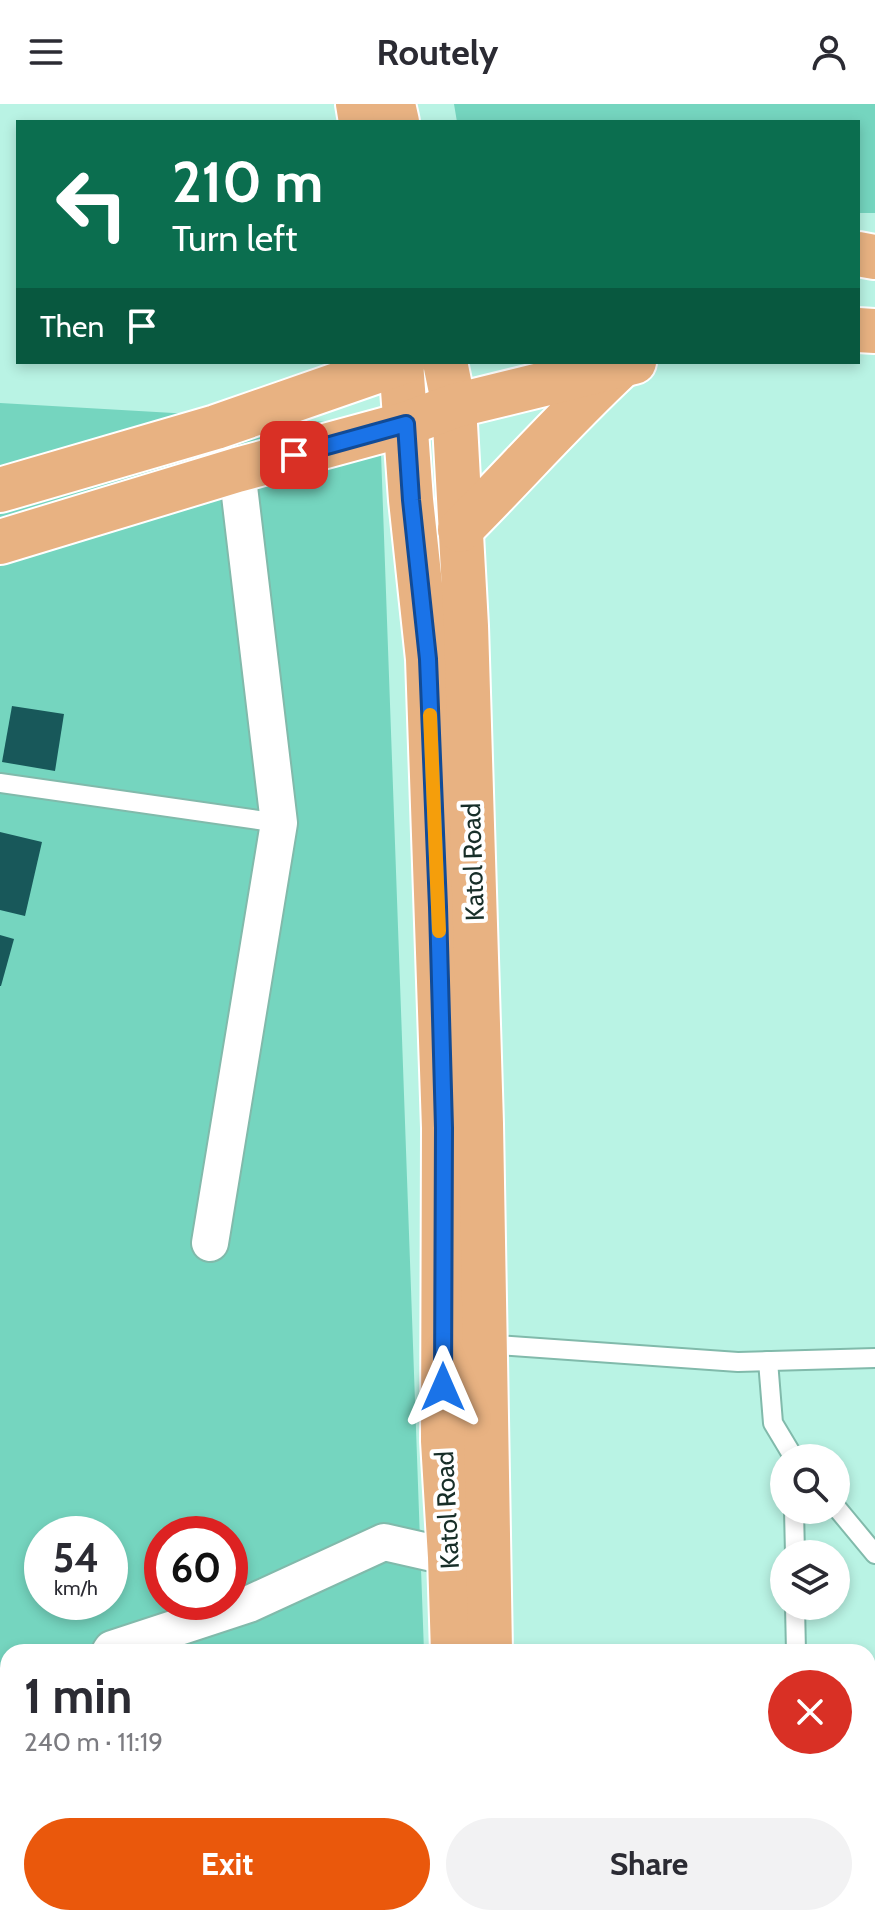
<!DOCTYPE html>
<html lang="en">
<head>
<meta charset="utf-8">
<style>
  :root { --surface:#fff; --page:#f2f2f3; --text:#2b2b33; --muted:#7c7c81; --accent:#ea580c }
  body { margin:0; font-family:Cabin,sans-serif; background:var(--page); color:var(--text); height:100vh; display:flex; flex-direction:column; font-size:30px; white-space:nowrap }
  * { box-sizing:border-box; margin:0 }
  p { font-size:26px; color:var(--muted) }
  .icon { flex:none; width:44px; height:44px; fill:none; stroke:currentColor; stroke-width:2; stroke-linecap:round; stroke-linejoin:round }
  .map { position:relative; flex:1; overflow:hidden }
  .details { position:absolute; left:0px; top:1540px; width:876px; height:282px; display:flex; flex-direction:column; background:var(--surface); border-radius:24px 24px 0 0; box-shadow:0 4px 12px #0003 }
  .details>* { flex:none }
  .banner { position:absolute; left:16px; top:16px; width:844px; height:244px; border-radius:0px; box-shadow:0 4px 12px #0003; background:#0b6e4f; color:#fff; overflow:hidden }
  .controls { position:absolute; left:770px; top:1340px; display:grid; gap:16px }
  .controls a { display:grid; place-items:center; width:80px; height:80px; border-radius:50%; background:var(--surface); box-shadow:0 4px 12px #0003; font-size:40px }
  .speed { position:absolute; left:24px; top:1412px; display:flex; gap:16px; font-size:40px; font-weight:700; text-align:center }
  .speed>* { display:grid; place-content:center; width:104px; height:104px; border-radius:50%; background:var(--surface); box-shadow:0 4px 12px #0003; line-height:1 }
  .speed small { font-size:20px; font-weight:400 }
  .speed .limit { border:12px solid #d22; background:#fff; color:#111 }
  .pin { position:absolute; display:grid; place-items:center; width:68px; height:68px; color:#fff; margin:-34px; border-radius:16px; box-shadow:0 4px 12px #0006 }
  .me { position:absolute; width:88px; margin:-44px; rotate:0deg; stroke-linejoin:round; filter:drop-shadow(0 0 6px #0008) }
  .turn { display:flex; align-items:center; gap:28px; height:168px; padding:0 24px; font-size:36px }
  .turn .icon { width:104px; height:104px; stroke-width:2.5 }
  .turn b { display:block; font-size:56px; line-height:68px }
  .then { display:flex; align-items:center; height:76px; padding:0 24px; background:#0003; gap:16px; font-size:30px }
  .round { display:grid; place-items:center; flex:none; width:84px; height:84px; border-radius:42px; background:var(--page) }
  .headline { display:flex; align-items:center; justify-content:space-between; height:136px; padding:0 24px }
  h1 { font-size:48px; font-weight:800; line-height:60px }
  .action { display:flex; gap:16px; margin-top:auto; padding:16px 24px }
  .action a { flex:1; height:92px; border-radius:48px; background:var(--accent); color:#fff; font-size:32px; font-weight:800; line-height:92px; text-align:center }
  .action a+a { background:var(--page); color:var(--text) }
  header { display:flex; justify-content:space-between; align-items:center; height:104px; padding:0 24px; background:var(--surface); font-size:36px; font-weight:800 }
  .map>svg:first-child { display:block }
</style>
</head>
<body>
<header><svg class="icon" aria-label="menu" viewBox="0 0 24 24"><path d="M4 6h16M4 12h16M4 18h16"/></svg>Routely<svg class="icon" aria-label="person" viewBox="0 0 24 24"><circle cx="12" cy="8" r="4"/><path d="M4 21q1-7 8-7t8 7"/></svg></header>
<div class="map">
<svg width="875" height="1821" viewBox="0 0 875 1821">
  <rect width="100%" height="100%" fill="#b9f3e4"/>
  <g fill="#75d5bf" fill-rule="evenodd">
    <path d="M454,0H875V109H858V18H457Z"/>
    <path d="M0,299L380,321L424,1548H8V1814H401L383,1821H0ZM42,1430H110V1498H42ZM162,1430H230V1498H162Z"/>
  </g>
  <g fill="#18585a">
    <path d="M12,602L64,610L55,667L2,658Z"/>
    <path d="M0,728L42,738L25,812L0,806Z"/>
    <path d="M0,831L14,835L1,882H0Z"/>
  </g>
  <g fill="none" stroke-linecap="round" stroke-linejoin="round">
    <defs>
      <g id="lane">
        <path d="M0,679L279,719"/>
        <path d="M483,1240L738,1258L875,1254"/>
        <path d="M768,1257L773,1319L794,1354"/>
        <path d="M836,1403L875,1450"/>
        <path d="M794,1406L795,1450"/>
        <path d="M795,1502L796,1548"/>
        <path d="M799,1814V1821"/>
      </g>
      <g id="street">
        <path d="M210,1139L279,719L237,366"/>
        <path d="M110,1548L112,1545L249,1500L384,1438L450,1453L467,1435"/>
        <path d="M0,1584L8,1580"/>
        <path d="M0,1764L8,1744"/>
      </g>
      <g id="primary">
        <path d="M358,0L361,18"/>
        <path d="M393,0L397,18"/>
        <path d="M858,150L875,153"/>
        <path d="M858,226L875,227"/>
        <path d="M401,258L411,396L428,555L444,1024L443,1337L450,1453L453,1548"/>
        <path d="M445,258L454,302L466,522L481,1020L490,1548"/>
        <path d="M0,386L216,323L403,258"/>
        <path d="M460,426C514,372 565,314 621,262"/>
        <path d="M0,438L237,366L406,320L454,302L634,258"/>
        <path d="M457,1814V1821"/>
        <path d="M494,1821V1814"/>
      </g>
    </defs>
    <use href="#lane" stroke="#81baab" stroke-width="22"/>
    <use href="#street" stroke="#81baab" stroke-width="40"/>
    <use href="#primary" stroke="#fff" stroke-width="48"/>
    <use href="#lane" stroke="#fff" stroke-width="18"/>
    <use href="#street" stroke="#fff" stroke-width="36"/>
    <use href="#primary" stroke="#e8b282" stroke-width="44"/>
  </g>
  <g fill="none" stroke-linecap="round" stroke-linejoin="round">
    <defs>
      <path id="route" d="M294,351L406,320L411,396L428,555L438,803L444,1024L443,1283"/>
    </defs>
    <use href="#route" stroke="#114b97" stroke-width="20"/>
    <use href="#route" stroke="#1a73e8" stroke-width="14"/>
    <path stroke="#f59e0b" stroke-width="14" d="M430,611L439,827"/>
  </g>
  <g text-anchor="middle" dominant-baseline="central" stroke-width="8" stroke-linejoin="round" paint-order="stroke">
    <g font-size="26" fill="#172e28" stroke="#fff">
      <text transform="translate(473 758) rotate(-92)">Katol Road</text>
      <text transform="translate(447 1406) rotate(-93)">Katol Road</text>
    </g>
  </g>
</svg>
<div class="controls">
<a><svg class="icon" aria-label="search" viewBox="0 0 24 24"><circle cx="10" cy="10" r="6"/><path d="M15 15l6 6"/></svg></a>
<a><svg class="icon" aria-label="layers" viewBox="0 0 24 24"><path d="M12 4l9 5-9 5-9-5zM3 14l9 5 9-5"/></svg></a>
</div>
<div class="speed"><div>54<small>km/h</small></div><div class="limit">60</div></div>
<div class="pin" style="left:294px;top:351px;background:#d93025"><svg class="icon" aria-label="arrive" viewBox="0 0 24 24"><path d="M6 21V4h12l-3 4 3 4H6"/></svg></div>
<svg class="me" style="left:443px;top:1283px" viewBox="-20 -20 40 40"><path d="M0-17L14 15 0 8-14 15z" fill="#1a73e8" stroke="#fff" stroke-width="4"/></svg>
<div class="banner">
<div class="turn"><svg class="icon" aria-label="left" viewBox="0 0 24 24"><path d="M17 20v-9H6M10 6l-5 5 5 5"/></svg><div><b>210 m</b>Turn left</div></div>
<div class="then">Then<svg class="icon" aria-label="arrive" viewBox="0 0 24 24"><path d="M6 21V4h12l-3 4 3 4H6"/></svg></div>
</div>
<section class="details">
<div class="headline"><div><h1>1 min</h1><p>240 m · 11:19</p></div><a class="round" style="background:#d93025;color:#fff"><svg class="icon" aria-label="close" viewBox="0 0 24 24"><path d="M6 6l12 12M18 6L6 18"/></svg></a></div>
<div class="action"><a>Exit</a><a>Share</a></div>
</section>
</div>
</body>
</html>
